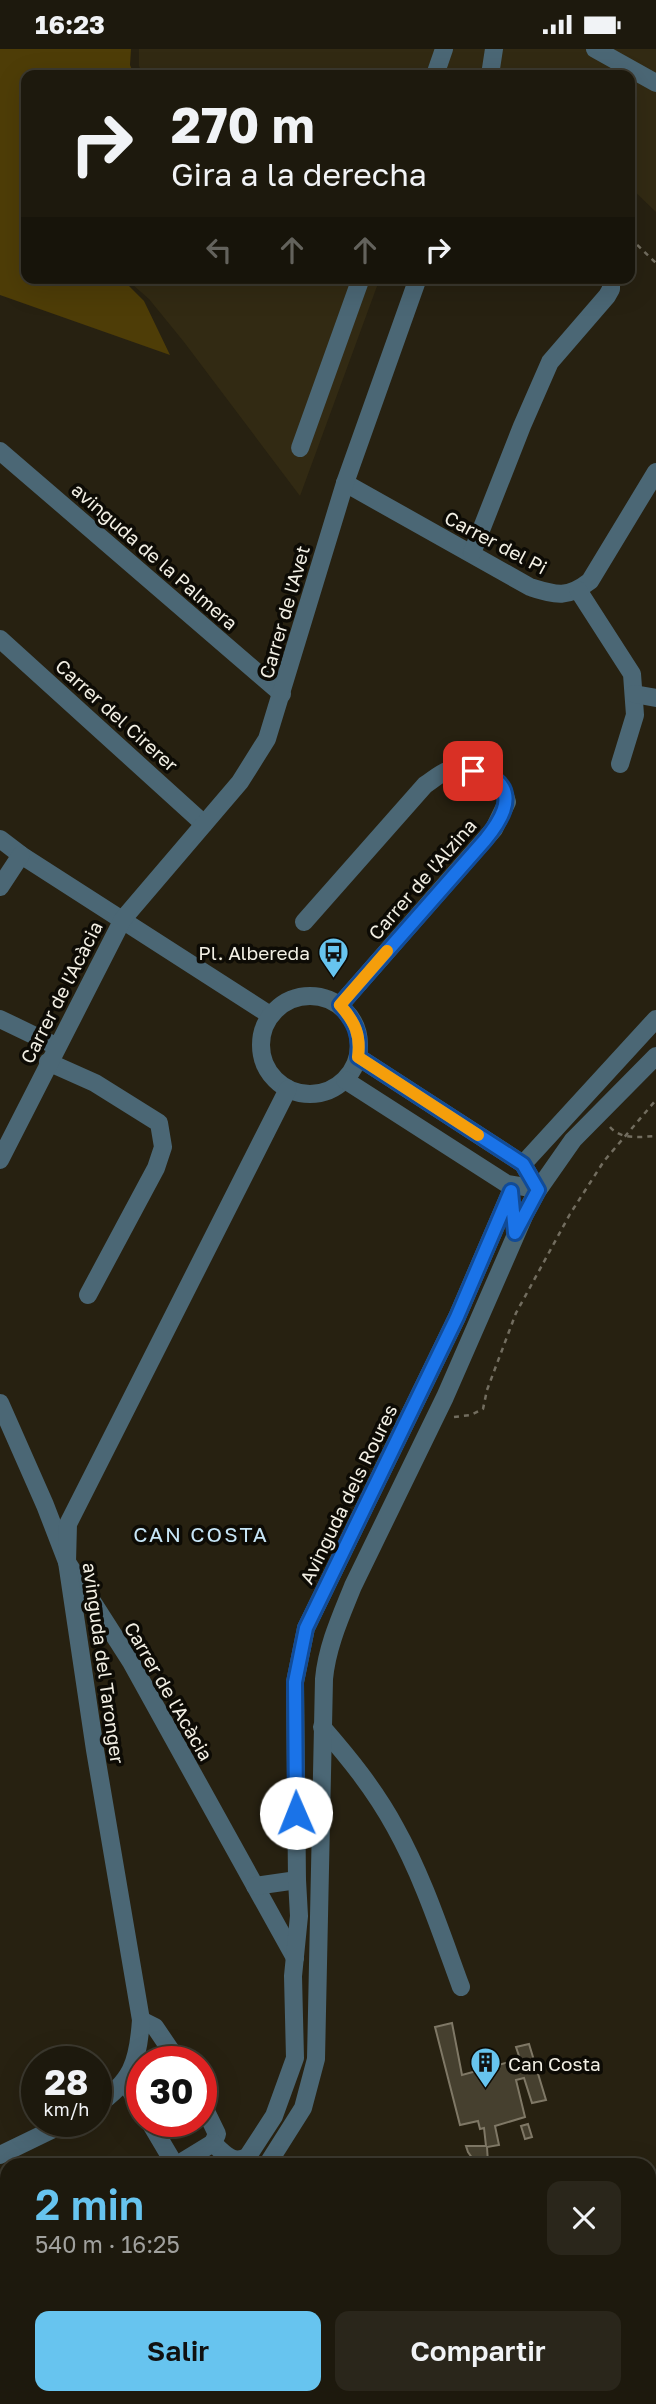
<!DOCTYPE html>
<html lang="es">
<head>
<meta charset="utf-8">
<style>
  :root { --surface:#1d190d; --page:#2a261b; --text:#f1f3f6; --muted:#a0a09d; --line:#3b382e; --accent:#67c4ef }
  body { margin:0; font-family:"Golos Text",sans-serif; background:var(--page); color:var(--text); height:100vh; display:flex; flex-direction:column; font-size:26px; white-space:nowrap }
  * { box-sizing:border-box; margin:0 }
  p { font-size:23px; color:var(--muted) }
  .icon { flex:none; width:38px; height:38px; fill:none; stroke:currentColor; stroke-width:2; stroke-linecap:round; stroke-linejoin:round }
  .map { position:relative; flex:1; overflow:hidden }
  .panel { position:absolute; left:0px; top:2109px; width:656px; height:247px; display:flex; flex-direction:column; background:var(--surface); border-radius:21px 21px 0 0; box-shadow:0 7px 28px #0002,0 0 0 2px var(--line) }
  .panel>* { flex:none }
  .hud { position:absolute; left:21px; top:21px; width:614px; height:214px; border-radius:14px; box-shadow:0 7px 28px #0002,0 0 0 2px var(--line); background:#1d190d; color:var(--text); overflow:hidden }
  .speed { position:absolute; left:21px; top:1997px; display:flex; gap:14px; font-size:35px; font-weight:700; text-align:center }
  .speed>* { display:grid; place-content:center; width:91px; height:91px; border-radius:50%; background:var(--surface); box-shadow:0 7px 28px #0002,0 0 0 2px var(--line); line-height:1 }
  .speed small { font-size:18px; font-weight:400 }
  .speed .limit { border:10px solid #d22; background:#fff; color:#111 }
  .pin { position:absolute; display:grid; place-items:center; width:60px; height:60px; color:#fff; margin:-30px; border-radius:14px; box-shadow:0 4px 10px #0006 }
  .me { position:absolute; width:77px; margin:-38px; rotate:359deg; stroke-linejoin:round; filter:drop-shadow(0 0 5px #0008) }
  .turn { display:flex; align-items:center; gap:24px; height:147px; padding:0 35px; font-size:32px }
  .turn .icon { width:91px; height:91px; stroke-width:2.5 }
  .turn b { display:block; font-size:49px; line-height:60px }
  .lanes { display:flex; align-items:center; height:66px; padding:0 35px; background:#0003; justify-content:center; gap:35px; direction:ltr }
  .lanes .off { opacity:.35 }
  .round { display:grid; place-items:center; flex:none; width:74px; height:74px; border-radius:14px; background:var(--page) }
  .summary { display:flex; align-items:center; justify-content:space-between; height:119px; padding:0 35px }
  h1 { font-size:42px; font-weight:600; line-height:52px; color:var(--accent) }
  .cta { display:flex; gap:14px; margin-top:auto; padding:14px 35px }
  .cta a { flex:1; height:80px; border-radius:14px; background:var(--accent); color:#111; font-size:28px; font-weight:600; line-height:80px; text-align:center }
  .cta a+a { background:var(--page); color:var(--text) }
  .status { display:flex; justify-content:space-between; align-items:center; height:49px; padding:0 35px; background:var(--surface); direction:ltr }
  .status svg { height:19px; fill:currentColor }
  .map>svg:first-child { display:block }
</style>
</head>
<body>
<div class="status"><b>16:23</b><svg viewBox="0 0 49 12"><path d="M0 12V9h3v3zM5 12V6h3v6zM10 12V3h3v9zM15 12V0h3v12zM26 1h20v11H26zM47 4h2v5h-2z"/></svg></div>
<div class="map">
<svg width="656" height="2355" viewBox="0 0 656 2355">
  <rect width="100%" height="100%" fill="#272111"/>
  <g fill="#322a13">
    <path d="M139,0H656V163L630,138V26H143L139,17Z"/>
    <path d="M125,229H380L300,447L184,293L149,250Z"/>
  </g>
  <path fill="#4e3d07" d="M0,0H131L130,16L134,26H26V229H121L144,252L170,306L0,246Z"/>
  <g fill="#46402f" stroke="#7f7866" stroke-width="2">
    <path d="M452,1974L462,2026L520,2010L516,1998L529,1995L546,2051L532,2054L524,2029L516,2031L525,2068L495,2077L499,2096L487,2098L488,2114L475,2113L468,2103L466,2097H486L484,2079L480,2080L478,2072L460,2076L435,1978Z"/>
    <path d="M528,2075L532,2088L525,2090L521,2077Z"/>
  </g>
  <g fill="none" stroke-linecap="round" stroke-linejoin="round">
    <g stroke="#726d5f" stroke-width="2.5" stroke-dasharray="5 5" stroke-linecap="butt">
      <path d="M630,189L656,214"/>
      <path d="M610,1078C621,1091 640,1088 656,1087"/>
      <path d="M454,1368L471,1366L483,1360L487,1341L516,1264L570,1165L604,1112L656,1051"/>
    </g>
    <g stroke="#4b6775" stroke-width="18">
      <path d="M595,0L656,34"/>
      <path d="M435,26L444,0"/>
      <path d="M490,26L494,0"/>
      <path d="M300,399L361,229"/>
      <path d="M0,402L282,645"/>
      <path d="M345,434L530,538C556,546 567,550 590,532L656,423"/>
      <path d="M472,504L522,377L550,313L607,247L611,240V229"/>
      <path d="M578,541L632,625L635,666L620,715"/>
      <path d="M0,590L204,775"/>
      <path d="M634,645L656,649"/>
      <path d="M0,790L21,806L270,966"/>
      <path d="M0,838L21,806"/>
      <path d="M304,873L425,736C433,731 441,723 450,721C476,716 501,728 507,753L494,780L340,956"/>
      <circle cx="310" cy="996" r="49"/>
      <path d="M0,970L56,997"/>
      <path d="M358,1008L523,1115L538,1141"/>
      <path d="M48,1013L95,1034L159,1074L163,1098L156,1119L88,1246"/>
      <path d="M345,1031L507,1135L525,1138"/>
      <path d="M0,1111L123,870L240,733L267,690L345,434L418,229"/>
      <path d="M523,1115L656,970"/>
      <path d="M0,1354L45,1456L67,1513L131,1613L295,1909"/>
      <path d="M322,1678C349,1709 375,1741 395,1778C423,1828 441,1884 461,1938"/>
      <path d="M255,1837L297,1831"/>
      <path d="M141,1971L155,1978L178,2012"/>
      <path d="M125,2033L142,2060"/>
      <path d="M201,2052L217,2085L213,2094"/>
      <path d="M96,2057C132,2032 138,2014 141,1971L95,1701L67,1513L68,1475L288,1040"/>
      <path d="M149,2072L175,2116"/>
      <path d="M213,2094C223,2104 234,2117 248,2107L274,2067L295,2009L293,1927L299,1867L297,1831L295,1633L306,1579L457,1268L511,1142"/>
      <path d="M0,2106L70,2072"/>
      <path d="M177,2116L213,2094"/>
      <path d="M267,2116L303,2059L316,2010L324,1630C327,1597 341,1567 353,1537L445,1348L525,1165L538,1141L573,1091L656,1007"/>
      <path d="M0,2307L7,2306"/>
      <path d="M54,2348H60"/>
      <path d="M73,2348V2355"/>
      <path d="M17,2355L26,2348"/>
    </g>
  </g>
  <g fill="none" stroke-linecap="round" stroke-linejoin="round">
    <defs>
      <path id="route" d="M296,1764L295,1633L306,1579L457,1268L511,1142L515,1184L538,1141L523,1115L358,1008C361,986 355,973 340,956L485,791C498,775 518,748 495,730C490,726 480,724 473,722"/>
    </defs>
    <use href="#route" stroke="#114b97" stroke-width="18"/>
    <use href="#route" stroke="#1a73e8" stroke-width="12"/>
    <path stroke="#f59e0b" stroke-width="12" d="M387,902L340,956C355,973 361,986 358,1008L478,1086"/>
  </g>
  <defs>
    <symbol id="bus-pin" viewBox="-11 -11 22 30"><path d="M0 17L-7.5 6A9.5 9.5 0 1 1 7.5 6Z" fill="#67c4ef" stroke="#0d0b05"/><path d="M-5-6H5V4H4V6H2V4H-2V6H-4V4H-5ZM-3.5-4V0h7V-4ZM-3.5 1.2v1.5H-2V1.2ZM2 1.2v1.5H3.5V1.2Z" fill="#111"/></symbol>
    <symbol id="building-pin" viewBox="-11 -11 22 30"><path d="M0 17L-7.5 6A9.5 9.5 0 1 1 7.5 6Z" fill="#67c4ef" stroke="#0d0b05"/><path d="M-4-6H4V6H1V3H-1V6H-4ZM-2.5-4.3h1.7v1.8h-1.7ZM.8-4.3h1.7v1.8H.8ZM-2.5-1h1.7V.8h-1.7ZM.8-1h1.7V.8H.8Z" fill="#111"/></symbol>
  </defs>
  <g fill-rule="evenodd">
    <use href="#bus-pin" x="316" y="886" width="35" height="47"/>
    <use href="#building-pin" x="468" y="1996" width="35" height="47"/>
  </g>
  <g text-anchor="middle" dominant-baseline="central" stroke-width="7" stroke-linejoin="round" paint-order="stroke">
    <g font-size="19" fill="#f2efe4" stroke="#0d0b05">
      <text transform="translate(496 493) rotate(28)">Carrer del Pi</text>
      <text transform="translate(155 507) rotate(41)">avinguda de la Palmera</text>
      <text transform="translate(284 563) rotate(-74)">Carrer de l'Avet</text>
      <text transform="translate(117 666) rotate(42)">Carrer del Cirerer</text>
      <text transform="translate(422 830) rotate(-49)">Carrer de l'Alzina</text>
      <text transform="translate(61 943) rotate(-63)">Carrer de l'Acàcia</text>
      <text transform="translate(348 1445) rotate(-64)">Avinguda dels Roures</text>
      <text transform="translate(104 1614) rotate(82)">avinguda del Taronger</text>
      <text transform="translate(169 1642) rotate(60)">Carrer de l'Acàcia</text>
    </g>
    <g font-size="19" fill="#f2efe4" stroke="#0d0b05" text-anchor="end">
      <text x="310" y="903">Pl. Albereda</text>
      <text x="508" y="2014" text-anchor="start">Can Costa</text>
    </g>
    <g font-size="21" letter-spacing="2" fill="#c7e6f7" stroke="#0d0b05">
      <text x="201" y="1485">CAN COSTA</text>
    </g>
  </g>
</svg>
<div class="speed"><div>28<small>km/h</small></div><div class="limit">30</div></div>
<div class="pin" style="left:473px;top:722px;background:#d93025"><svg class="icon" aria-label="arrive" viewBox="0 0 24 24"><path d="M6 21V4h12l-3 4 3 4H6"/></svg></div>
<svg class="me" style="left:296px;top:1764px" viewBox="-20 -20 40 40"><circle r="19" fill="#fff"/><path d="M0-13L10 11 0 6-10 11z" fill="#1a73e8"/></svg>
<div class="hud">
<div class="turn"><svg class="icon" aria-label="right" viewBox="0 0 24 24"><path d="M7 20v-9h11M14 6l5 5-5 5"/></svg><div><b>270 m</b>Gira a la derecha</div></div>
<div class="lanes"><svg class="icon off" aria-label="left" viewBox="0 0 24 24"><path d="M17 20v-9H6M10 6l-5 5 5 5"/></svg><svg class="icon off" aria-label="ahead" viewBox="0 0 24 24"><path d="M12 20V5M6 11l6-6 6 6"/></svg><svg class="icon off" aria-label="ahead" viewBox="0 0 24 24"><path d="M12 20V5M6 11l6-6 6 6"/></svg><svg class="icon" aria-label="right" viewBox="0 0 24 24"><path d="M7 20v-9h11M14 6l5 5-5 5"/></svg></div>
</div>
<section class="panel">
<div class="summary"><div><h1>2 min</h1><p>540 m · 16:25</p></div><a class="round"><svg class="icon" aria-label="close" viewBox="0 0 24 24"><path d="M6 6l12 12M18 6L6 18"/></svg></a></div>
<div class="cta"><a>Salir</a><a>Compartir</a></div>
</section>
</div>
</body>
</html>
